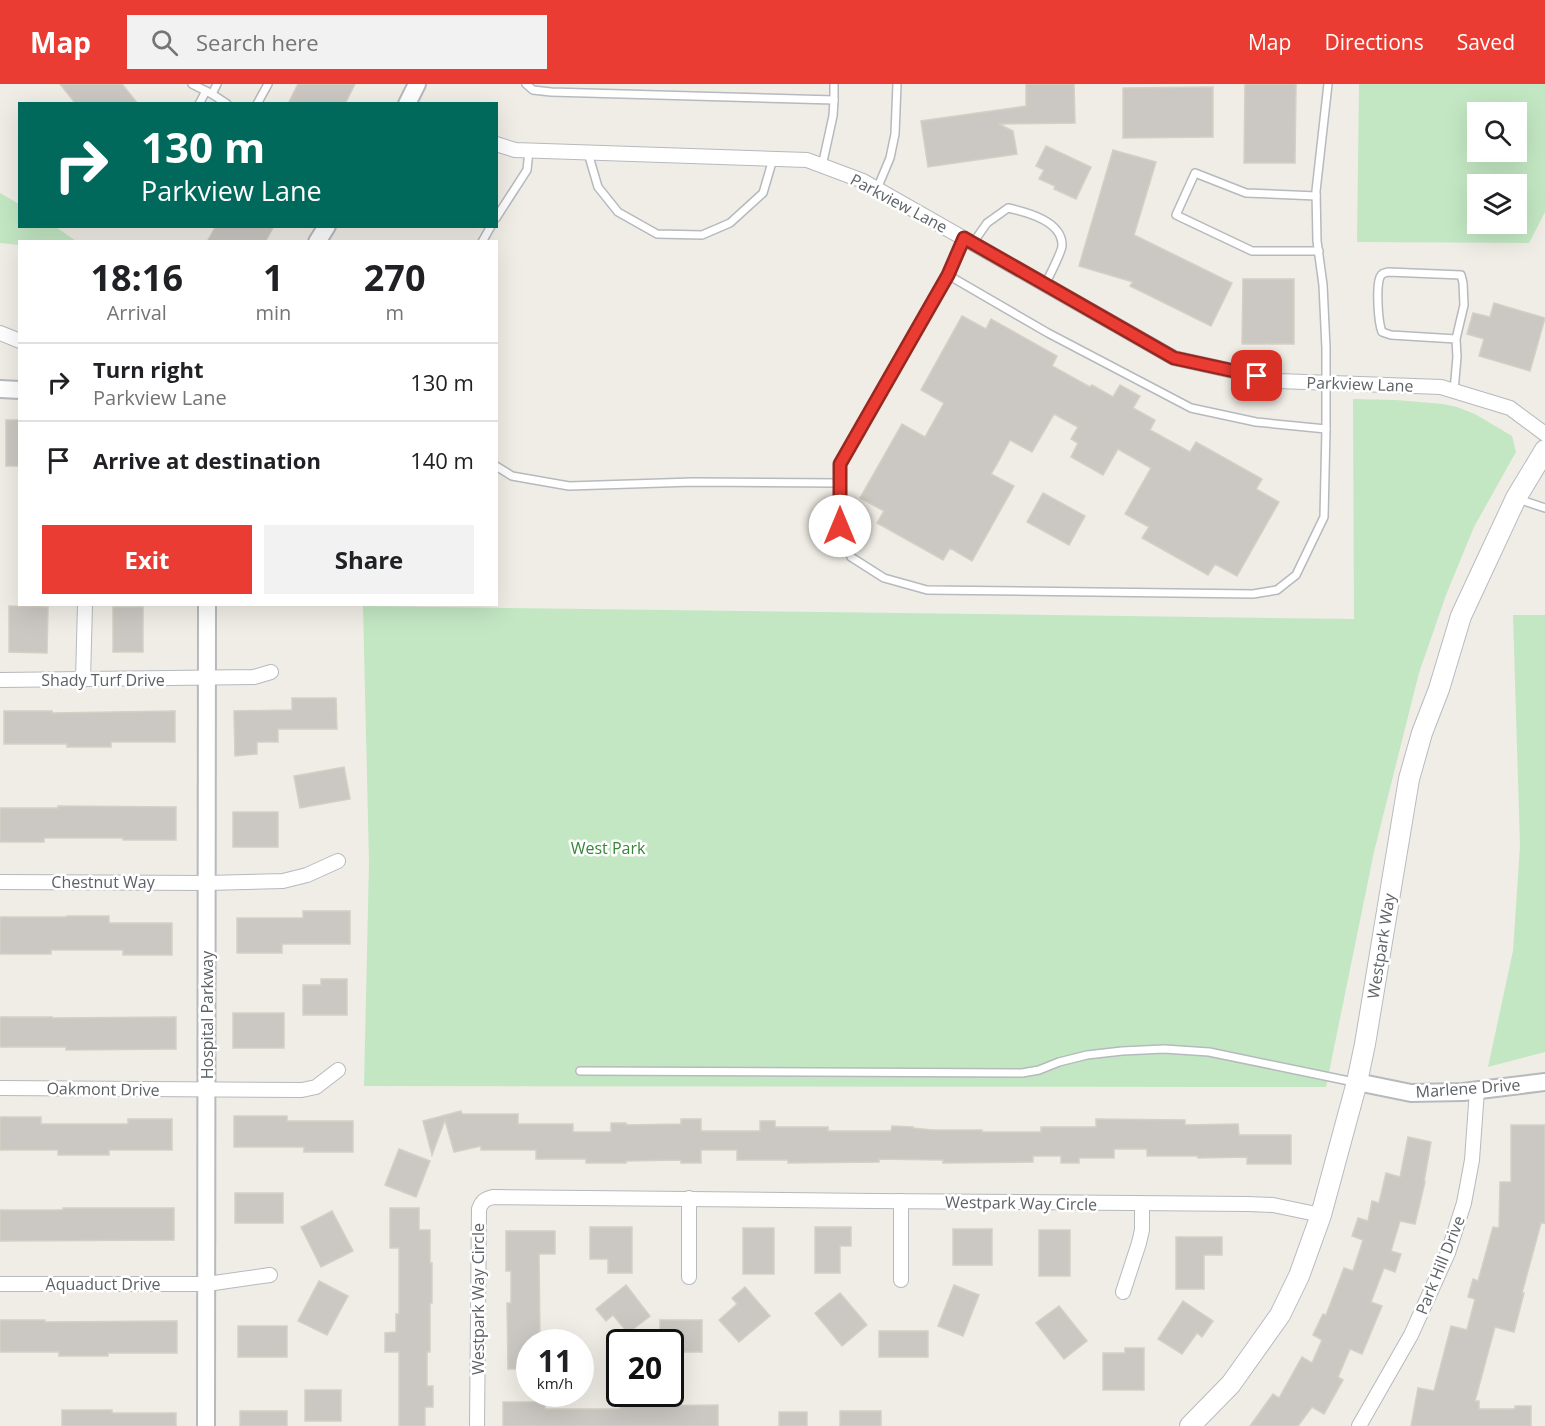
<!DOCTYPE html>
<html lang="en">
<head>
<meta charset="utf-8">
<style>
  :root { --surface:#fff; --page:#f2f2f2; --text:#202124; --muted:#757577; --line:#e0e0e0; --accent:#ea3c32 }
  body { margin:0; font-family:"Open Sans",sans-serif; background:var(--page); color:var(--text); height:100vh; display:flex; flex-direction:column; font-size:22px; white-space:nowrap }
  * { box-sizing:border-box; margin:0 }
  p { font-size:20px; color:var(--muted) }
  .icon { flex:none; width:33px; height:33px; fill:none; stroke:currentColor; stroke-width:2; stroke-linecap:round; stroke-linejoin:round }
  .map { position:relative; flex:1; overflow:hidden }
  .sheet { position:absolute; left:18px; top:156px; width:480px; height:366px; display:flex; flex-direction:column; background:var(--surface); border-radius:0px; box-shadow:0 6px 24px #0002 }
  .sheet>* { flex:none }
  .guide { position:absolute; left:18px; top:18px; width:480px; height:126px; border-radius:0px; box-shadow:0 6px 24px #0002; background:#00695c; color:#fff; overflow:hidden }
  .controls { position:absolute; left:1467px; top:18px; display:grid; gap:12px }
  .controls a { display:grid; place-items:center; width:60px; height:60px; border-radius:0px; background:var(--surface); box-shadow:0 6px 24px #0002; font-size:30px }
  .speed { position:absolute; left:516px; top:1245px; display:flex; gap:12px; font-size:30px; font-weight:700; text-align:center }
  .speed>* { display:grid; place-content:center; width:78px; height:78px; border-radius:50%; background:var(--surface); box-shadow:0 6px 24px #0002; line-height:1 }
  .speed small { font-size:15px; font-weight:400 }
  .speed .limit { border:3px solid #111; border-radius:9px; background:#fff; color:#111 }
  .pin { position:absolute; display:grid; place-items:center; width:51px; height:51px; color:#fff; margin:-26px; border-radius:12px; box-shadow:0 3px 9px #0006 }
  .me { position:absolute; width:66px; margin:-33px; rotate:0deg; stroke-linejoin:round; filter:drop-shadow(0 0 4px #0008) }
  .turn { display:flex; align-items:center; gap:21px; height:126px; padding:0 24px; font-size:27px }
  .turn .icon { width:78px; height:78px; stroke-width:2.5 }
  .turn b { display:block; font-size:42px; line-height:51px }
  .eta { display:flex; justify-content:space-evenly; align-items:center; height:102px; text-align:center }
  .eta b { font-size:36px; font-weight:700; line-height:42px }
  .primary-button { display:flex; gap:12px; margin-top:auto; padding:12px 24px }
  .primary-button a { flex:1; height:69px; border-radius:0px; background:var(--accent); color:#fff; font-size:24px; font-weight:700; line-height:69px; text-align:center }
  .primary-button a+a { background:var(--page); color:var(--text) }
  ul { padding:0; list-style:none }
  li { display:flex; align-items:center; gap:18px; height:78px; padding:0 24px; border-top:2px solid var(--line) }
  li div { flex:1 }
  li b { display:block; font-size:22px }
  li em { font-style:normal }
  header { display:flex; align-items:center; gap:36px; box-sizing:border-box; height:84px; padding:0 30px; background:var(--accent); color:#fff }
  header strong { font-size:28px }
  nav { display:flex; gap:33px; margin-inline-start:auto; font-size:21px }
  .search { width:420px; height:54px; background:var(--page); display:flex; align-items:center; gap:15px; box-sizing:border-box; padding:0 21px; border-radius:0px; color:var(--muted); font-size:22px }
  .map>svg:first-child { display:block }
</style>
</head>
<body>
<header>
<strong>Map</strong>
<div class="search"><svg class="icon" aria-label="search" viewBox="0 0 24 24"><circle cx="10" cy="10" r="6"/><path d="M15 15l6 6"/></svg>Search here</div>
<nav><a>Map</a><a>Directions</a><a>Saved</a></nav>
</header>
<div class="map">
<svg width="1545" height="1342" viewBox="0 0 1545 1342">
  <rect width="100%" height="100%" fill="#f0ede6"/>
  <g fill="#c3e7c3" fill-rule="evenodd">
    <path d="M1359,0H1545V128L1529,159L1357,158ZM1516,28V68H1478V28ZM1516,100V140H1478V100Z"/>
    <path d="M0,109L19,120L20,142L56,143L76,157L20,158L19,161L0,159Z"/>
    <path d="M1353,315L1396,316L1443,320L1457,323L1475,330L1512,352L1516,368L1474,443L1446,511L1419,589L1374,768L1326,1003L364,1002L369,778L363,522L1354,535Z"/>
    <path d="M1513,531H1545V968L1488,983L1513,867L1520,762Z"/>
  </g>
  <g fill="#cbc8c3" stroke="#d5cfc4" stroke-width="1.5">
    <path d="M60,0H122L138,20H76Z"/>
    <path d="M298,0H355L345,20H288Z"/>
    <path d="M1026,0H1074L1075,39L999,40L1013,47L1017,70L928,83L921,37L1026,22Z"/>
    <path d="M1245,0H1296L1295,79H1244Z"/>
    <path d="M1213,3V53L1123,54V4Z"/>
    <path d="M1046,62L1091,83L1076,115L1054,105L1055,102L1039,95L1044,86L1036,82Z"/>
    <path d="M1113,66L1156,78L1134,151L1232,199L1211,242L1130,202L1133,198L1079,182Z"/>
    <path d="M216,142H274L265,158H207Z"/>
    <path d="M1243,195H1294V260H1242Z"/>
    <path d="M1494,219L1545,234L1530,287L1479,272L1484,255L1467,250L1473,229L1490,233Z"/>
    <path d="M962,232L986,245L991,235L1057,272L1052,282L1090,303L1092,301L1113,313L1120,301L1140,312L1133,324L1155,336L1150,346L1190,368L1196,358L1262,395L1256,405L1279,418L1237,492L1215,480L1208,491L1142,454L1149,443L1125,430L1151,384L1118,365L1103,391L1071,373L1078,359L1071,355L1078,343L1054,330L1032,368L1010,356L997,380L991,390L1014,402L972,477L950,464L943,476L877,439L884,427L860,414L902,340L925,353L944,319L921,306Z"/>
    <rect x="6" y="336" width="14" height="46"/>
    <path d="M1043,409L1085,432L1069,461L1027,438Z"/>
    <path d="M9,522L48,523L47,569L9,568Z"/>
    <rect x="113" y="523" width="30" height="45"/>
    <path d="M292,614H336L337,645H278V658H257V670L235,672L234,627L292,626Z"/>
    <path d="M4,627H52V629L175,627V658H111V663H67V660H4Z"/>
    <path d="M344,683L350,715L300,724L294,692Z"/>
    <path d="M58,722L176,723V756H123V754H44V758H0V724H58Z"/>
    <rect x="233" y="728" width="45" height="35"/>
    <path d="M303,827H350V860H282V869H237V834H303Z"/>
    <path d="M67,832H109V839H172V871H123V866H51V870H0V833H67Z"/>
    <path d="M321,895H347V931H303V901H321Z"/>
    <rect x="233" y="929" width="51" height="35"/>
    <path d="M0,933H52V934L176,933V965L66,966V963H0Z"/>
    <path d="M461,1027L462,1030H518V1040H573V1048H611V1039H626V1041L681,1040V1035H701V1047H760V1037H775V1043H828V1047H891L892,1042L913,1043V1044L932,1046H982V1048H1041V1043H1096V1035L1185,1036V1041L1238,1040L1239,1051H1291V1080H1247V1073L1198,1074V1072H1147V1065H1114V1074H1079V1079H1061V1072H1033V1078L943,1079V1076L879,1075V1078L788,1079V1076H737V1066H701V1079H681V1076L626,1077V1079H586V1075H536V1066H481V1062L454,1068L445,1036L432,1071L423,1037Z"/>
    <path d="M234,1032H287V1037H353V1068H304V1063H234Z"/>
    <path d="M0,1033H41V1040H128V1035H172V1066H109V1071H58V1066H0Z"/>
    <path d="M1511,1041H1545V1139H1541L1522,1209H1524L1514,1248L1495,1243L1475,1317H1479V1325H1515V1322H1531V1342H1411L1418,1304L1434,1307L1451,1242L1467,1246L1475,1215L1468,1213L1473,1195L1478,1197L1493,1143L1499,1144L1500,1098H1511Z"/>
    <path d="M1408,1053L1431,1058L1424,1098H1425L1415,1140L1400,1137L1391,1167L1401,1170L1395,1188L1384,1184L1371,1218L1382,1222L1362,1270L1350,1265L1338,1293L1343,1296L1324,1330L1312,1323L1298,1342H1250L1273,1310L1279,1314L1302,1273L1312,1279L1322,1256L1313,1251L1323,1230L1326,1231L1344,1184L1353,1187L1363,1156L1352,1152L1358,1134L1368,1137L1372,1117L1379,1119L1386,1089L1400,1093Z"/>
    <path d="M399,1065L430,1077L416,1113L385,1101Z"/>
    <rect x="235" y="1109" width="48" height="30"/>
    <path d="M63,1124H174V1156L0,1157V1126H63Z"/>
    <path d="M390,1124H419V1146H430V1179H432V1219H430V1268H427V1302H433V1323H425V1342H399V1268H385V1249L396,1248V1230H399V1164H390Z"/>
    <path d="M332,1127L353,1167L321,1183L301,1143Z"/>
    <path d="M590,1143H632V1189H608V1175H590Z"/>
    <path d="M815,1143H851V1162H840V1189H815Z"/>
    <rect x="743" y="1144" width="31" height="46"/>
    <rect x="953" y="1145" width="39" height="36"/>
    <rect x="1039" y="1146" width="31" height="46"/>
    <path d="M506,1147H555V1170H539L540,1258H530V1285H508L507,1219H511V1187H506Z"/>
    <path d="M1176,1153H1222V1171H1204V1205H1176Z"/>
    <path d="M319,1197L348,1212L327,1251L298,1237Z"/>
    <path d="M626,1201L650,1232L628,1249L613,1231L606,1237L596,1225Z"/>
    <path d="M954,1201L979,1211L963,1252L938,1242Z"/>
    <path d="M745,1203L770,1232L739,1258L719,1236L737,1220L732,1214Z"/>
    <path d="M840,1209L867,1241L842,1262L815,1229Z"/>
    <path d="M1183,1217L1213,1237L1202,1253L1197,1249L1182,1270L1158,1255Z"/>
    <path d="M1059,1222L1087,1257L1064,1275L1036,1239Z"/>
    <path d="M0,1236H45V1238L177,1237V1269H108V1272H59V1268H0Z"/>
    <path d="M660,1236H702V1268H670V1258H660Z"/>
    <rect x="238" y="1242" width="49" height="31"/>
    <rect x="879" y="1247" width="49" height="26"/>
    <path d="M1125,1264H1144V1306H1103V1269H1125Z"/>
    <rect x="305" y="1306" width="36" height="31"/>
    <path d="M620,1315H637V1322L718,1321V1342H503V1318H545V1325H620Z"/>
    <path d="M62,1326H112V1329H176V1342H62Z"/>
    <rect x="240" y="1327" width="47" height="15"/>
    <rect x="840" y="1327" width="41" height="15"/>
    <rect x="779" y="1328" width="28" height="14"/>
  </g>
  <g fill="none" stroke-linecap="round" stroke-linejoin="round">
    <defs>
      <g id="service">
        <path d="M192,0L212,10L217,0"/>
        <path d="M526,0L533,6L551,8L834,16V0"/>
        <path d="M212,10L227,20"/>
        <path d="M199,20L206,7"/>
        <path d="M257,20L268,0"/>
        <path d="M588,69L598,103L618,128L657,150L702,151L730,139L763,109L773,75"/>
        <path d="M822,82L833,32L834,16"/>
        <path d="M877,105L890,74L895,50L897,0"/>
        <path d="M1316,112L1246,109L1195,89L1176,131L1252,167H1319"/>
        <path d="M496,134L527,86L529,67"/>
        <path d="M482,158L491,142"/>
        <path d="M973,159L987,139L1008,124C1026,128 1063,137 1062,162C1061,170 1049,192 1045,201"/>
        <path d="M948,191L1048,249L1191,324L1256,338L1326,345L1324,433L1296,491L1277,506L1253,510L927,506L884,494L851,473L840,442V380L948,191L964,155"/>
        <path d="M1454,307L1457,273L1456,255L1464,221L1463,199L1461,191L1388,188C1384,189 1382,189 1380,193C1376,203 1378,238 1382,248L1391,251L1456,255"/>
        <path d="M1326,345V264L1323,201L1317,157L1316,107L1328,0"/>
        <path d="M496,382L512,392L569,402L693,398L840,399"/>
        <path d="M1518,415L1545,424"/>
        <path d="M580,987L1022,989L1039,986L1059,978L1087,971L1122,967L1164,965L1209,968L1354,998"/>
      </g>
      <g id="minor">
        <path d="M496,60L515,66L807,76L863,97L1174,274L1278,297L1441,303L1510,324L1545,350"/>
        <path d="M0,249L20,257"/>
        <path d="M0,596L254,593L271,588"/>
        <path d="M83,596L85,520"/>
        <path d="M0,798L207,799L283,797L307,791L338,777"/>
        <path d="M0,1004L302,1006L316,1003L338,986"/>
        <path d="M689,1114V1193"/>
        <path d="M901,1117V1196"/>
        <path d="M0,1200H207L270,1191"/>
        <path d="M1123,1208L1139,1159L1142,1146V1120"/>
        <path d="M477,1342L479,1125C482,1117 485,1115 493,1113C745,1114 996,1120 1248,1120L1273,1121L1321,1131"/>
        <path d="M1359,1342L1411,1251L1448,1169L1464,1119L1472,1076L1477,1006"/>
      </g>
      <g id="tertiary">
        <path d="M407,20L417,0"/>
        <path d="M317,158L327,142"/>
        <path d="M0,305L20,306"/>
        <path d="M1357,998L1411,1009L1463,1008L1545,998"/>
        <path d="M206,1342L207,520"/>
      </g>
      <path id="secondary" d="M1190,1342L1231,1300L1280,1231L1299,1192L1321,1131L1357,998L1365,960L1409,695L1422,649L1439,605L1461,532L1516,414L1545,366"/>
    </defs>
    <use href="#service" stroke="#b6b9bd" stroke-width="10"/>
    <use href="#minor" stroke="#b6b9bd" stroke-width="16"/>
    <use href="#tertiary" stroke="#b6b9bd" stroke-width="20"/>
    <use href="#secondary" stroke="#b7bbc0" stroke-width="22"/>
    <use href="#service" stroke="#fff" stroke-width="7"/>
    <use href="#minor" stroke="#fff" stroke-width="14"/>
    <use href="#tertiary" stroke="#fff" stroke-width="16"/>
    <use href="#secondary" stroke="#fff" stroke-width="20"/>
  </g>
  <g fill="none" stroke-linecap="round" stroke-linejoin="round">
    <defs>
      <path id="route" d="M840,442V380L948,191L964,154L1174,274L1257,292"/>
    </defs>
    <use href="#route" stroke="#982720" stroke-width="15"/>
    <use href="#route" stroke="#ea3c32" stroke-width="10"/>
  </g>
  <g text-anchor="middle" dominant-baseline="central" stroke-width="5" stroke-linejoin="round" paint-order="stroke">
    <g font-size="16" fill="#5d6266" stroke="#fff">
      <text transform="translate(899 119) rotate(28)">Parkview Lane</text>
      <text transform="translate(1360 300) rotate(2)">Parkview Lane</text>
      <text x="103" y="596">Shady Turf Drive</text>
      <text x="103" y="798">Chestnut Way</text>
      <text transform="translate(1381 862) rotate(-81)">Westpark Way</text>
      <text transform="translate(207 931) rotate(-90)">Hospital Parkway</text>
      <text transform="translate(1468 1004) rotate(-4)">Marlene Drive</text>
      <text transform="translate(103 1005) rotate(1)">Oakmont Drive</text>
      <text transform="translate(1021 1119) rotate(1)">Westpark Way Circle</text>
      <text transform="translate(1440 1181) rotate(-68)">Park Hill Drive</text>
      <text x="103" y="1200">Aquaduct Drive</text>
      <text transform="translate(478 1215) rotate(-90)">Westpark Way Circle</text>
    </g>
    <g font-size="16" fill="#358637" stroke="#fff">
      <text x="608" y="764">West Park</text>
    </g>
  </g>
</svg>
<div class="controls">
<a><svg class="icon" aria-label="search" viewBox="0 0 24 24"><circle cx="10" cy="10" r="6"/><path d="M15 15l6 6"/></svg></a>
<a><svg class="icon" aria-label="layers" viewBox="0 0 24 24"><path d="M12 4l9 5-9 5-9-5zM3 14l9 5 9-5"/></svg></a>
</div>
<div class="speed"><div>11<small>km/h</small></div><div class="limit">20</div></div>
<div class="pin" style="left:1257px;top:292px;background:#d93025"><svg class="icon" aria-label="arrive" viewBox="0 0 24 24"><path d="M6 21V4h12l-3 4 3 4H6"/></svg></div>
<svg class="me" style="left:840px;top:442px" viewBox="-20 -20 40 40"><circle r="19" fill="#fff"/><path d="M0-13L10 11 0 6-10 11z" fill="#ea3c32"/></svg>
<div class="guide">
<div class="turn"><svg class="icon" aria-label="right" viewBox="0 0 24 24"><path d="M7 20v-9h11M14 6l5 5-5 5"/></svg><div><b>130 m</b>Parkview Lane</div></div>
</div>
<section class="sheet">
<div class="eta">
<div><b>18:16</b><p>Arrival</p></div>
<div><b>1</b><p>min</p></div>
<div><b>270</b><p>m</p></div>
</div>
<ul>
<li><svg class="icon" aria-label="right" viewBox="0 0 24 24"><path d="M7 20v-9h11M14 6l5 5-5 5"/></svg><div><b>Turn right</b><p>Parkview Lane</p></div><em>130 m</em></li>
<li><svg class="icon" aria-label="arrive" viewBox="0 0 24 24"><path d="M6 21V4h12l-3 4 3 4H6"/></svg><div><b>Arrive at destination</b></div><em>140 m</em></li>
</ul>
<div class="primary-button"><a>Exit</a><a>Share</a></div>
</section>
</div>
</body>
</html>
